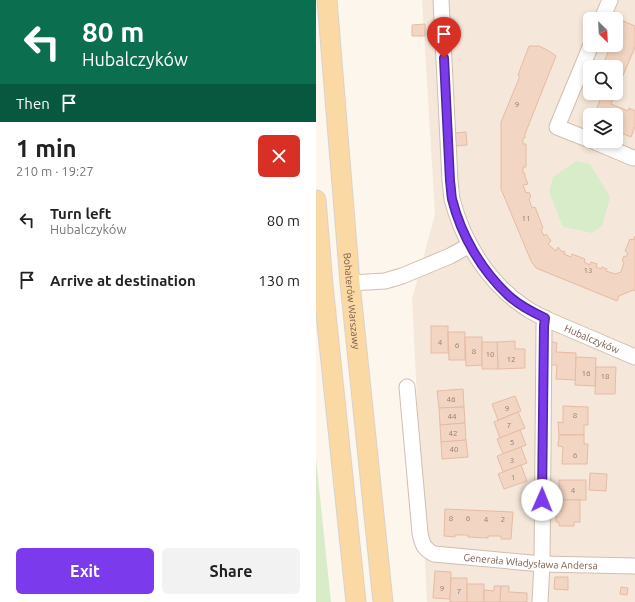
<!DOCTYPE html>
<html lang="en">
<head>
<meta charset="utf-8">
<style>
  :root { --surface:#fff; --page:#f2f2f2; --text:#222; --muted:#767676; --accent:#7c3aed }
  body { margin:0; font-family:Ubuntu,sans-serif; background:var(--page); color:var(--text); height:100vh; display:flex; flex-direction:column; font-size:15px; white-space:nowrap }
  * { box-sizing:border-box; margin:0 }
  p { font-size:13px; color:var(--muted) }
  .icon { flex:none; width:22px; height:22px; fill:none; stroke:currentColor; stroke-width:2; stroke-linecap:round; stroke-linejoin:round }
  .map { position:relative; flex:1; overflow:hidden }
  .panel { display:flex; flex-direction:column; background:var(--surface); width:316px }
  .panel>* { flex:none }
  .banner { background:#0b6e4f; color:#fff; overflow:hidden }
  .needle { width:26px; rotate:156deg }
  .tools { position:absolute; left:267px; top:12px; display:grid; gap:8px }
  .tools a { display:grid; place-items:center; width:40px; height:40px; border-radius:6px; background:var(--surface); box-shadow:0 2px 6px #0003; font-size:20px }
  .pin { position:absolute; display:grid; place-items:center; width:34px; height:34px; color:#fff; margin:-41px -17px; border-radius:50% 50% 50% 0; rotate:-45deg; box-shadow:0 0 4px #0007 }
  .pin .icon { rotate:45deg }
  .me { position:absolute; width:44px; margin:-22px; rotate:1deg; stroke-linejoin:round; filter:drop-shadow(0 0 3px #0008) }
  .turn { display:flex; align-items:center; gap:14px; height:84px; padding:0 16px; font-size:18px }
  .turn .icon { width:52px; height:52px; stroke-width:2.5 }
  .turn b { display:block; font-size:28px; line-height:34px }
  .then { display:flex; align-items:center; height:38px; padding:0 16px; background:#0003; gap:8px; font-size:15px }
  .round { display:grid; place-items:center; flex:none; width:42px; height:42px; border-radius:6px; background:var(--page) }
  .summary { display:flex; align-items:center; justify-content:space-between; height:68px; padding:0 16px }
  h1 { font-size:24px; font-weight:600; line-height:30px }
  .action { display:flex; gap:8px; margin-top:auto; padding:8px 16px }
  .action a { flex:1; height:46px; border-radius:6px; background:var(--accent); color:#fff; font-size:16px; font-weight:600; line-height:46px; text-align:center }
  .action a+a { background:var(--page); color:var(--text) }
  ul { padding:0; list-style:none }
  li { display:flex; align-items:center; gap:12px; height:60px; padding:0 16px }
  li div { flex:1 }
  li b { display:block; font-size:15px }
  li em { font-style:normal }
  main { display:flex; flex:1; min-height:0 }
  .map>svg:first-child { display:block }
</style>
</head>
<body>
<main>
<section class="panel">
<div class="banner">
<div class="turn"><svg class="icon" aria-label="left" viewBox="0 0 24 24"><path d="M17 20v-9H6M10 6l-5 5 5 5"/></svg><div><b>80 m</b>Hubalczyków</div></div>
<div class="then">Then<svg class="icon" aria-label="arrive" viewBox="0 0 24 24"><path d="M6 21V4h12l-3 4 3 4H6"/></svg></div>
</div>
<div class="summary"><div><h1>1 min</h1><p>210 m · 19:27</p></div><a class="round" style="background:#d93025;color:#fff"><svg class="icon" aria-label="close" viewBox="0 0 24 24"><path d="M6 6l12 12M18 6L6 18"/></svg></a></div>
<ul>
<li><svg class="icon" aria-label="left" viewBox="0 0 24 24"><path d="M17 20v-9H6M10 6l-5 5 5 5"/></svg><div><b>Turn left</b><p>Hubalczyków</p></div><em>80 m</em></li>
<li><svg class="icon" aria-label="arrive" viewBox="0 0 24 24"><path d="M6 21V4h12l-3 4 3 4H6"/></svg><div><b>Arrive at destination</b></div><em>130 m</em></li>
</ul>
<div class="action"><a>Exit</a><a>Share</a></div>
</section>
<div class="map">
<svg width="319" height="602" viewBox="0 0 319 602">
  <rect width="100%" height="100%" fill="#fdf6ec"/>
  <path fill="#f5e8da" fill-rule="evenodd" d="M106,0H319V602H111L96,299L119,214ZM274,19H300V45H274ZM274,67H300V93H274ZM274,115H300V141H274Z"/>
  <g fill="#d8ecc9">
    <path d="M260,161L274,164L294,197L286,226L276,233L247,227L233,192L237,177Z"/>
    <path d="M0,459L15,602H0Z"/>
  </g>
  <g fill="#f3d5c3" stroke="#e6bba3">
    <path d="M305,20L319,26V47L295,104L312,111L313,108L319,111V126L315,137L300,131V115H278L285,98L275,94V93H300V67H286L295,45H300V33Z"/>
    <path d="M109,24V36H96V25Z"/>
    <path d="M213,46H223L233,51L240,56L209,134V138H207V144H210V167H207V173H209V177L212,184L207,185L210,193L213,192L215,197L213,199L216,208L219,207L227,228L225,230L228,236L230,234L235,241L232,244L240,251L242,247L245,251L249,252L248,254L255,257L256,254L269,259L268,262L274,265L275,262L281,264L280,267L285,269L286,267L291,269L290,271L299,274L305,272L308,262L306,261L308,256L310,257L312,253L309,251L314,239L317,240L319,236V291L317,290L303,296L301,301L220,268L215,261L185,189V122L204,76L202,75Z"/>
    <path d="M150,132L151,145L139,146L138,133Z"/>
    <rect x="115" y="326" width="17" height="27"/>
    <path d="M132,332H149V360H133Z"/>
    <path d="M149,337H166V365L150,366Z"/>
    <path d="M199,341V349H209V368L182,369L181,342Z"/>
    <path d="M233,341L241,343L240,352L260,353V380L240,379L241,365H233Z"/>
    <path d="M166,342H181L182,369H166Z"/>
    <path d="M260,357L280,358L279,386L259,385Z"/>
    <path d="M280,367H300L299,394H279Z"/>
    <path d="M147,389L148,407L123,408L121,391Z"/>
    <path d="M199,396L205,411L182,420L176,404Z"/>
    <path d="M247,406L272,407V425H268V435H243L242,422L247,423Z"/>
    <path d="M148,407L149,423L124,425L123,408Z"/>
    <path d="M202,412L209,428L184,438L178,422Z"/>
    <path d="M149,423L150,440L125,442L124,425Z"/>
    <path d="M204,430L210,445L187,454L181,439Z"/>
    <path d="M243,435H268V444H272L271,464H246L247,447L242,446Z"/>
    <path d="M150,440L152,457L126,459L125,442Z"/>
    <path d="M205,447L211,463L187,472L181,456Z"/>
    <path d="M205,465L211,481L188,489L182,474Z"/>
    <path d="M274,473L291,474L290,491L273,490Z"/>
    <rect x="243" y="480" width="27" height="20"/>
    <path d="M240,500H264V522H258V526H243V522H240Z"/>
    <path d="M129,509L197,512L195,539H185V536H172V538L152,537V535H139V537L128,536Z"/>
    <path d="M119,571L135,572L134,599L117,598Z"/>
    <path d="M239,577H252V590L238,589Z"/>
    <path d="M135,578H151V602H134Z"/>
    <rect x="151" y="584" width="17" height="18"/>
    <path d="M178,586H185L184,602H168V590L178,591Z"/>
    <path d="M185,586H193V592L211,593V602H184Z"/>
    <path d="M305,587L312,588L311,595L304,594Z"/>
  </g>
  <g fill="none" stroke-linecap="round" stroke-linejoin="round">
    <defs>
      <g id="minor">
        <path id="s1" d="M125,0L134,181C135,187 135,193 136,199C147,242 173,284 210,308C223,317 237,322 251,328C274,338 296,347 319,357"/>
        <path d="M286,19L294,0"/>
        <path d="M274,140L241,127L275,45"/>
        <path d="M277,141L317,158"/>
        <path d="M34,283L69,281L86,276L134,256L154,245"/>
        <path id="s2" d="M91,387L104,533C106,544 108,549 118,554L226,564L319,566"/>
        <path d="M224,602L226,564L228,326L229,318"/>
      </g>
      <g id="major">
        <path id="s3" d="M11,0L34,283L67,602"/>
        <path d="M0,200L7,285L40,602"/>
      </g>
    </defs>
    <use href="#minor" stroke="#d1beb0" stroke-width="17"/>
    <use href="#major" stroke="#dad1cd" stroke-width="21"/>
    <use href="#minor" stroke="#fff" stroke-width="15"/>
    <use href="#major" stroke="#fbd9a5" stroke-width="19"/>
  </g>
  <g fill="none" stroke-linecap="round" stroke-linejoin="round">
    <defs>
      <path id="route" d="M128,58L134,181C135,187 135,193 136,199C145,235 165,270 193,296C203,305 216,312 229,318L228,326L226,500"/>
    </defs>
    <use href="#route" stroke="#51269a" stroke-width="10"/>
    <use href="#route" stroke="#7c3aed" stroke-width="7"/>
  </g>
  <g text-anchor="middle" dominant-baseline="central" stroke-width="3" stroke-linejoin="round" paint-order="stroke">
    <g font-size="8" fill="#987a6a">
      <text x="201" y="104">9</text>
      <text x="210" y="218">11</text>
      <text x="272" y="270">13</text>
      <text x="124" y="342">4</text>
      <text x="141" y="345">6</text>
      <text x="158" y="351">8</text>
      <text x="174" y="354">10</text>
      <text x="195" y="359">12</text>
      <text x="270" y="373">16</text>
      <text x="289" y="376">18</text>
      <text x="135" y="399">46</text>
      <text x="191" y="408">9</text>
      <text x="259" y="415">8</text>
      <text x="136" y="416">44</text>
      <text x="193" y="425">7</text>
      <text x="137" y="433">42</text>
      <text x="196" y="442">5</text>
      <text x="138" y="449">40</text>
      <text x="259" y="455">6</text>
      <text x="196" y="460">3</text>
      <text x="197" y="477">1</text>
      <text x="257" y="490">4</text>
      <text x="135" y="518">8</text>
      <text x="152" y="518">6</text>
      <text x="170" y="519">4</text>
      <text x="187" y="519">2</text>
      <text x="126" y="588">9</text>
      <text x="143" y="591">7</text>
    </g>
    <g font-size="10" fill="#7a5c4d" stroke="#fffaf3">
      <text stroke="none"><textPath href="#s3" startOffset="302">Bohaterów Warszawy</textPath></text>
      <text stroke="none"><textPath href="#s1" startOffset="407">Hubalczyków</textPath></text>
      <text stroke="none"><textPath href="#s2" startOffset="270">Generała Władysława Andersa</textPath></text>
    </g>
  </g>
</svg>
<div class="tools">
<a><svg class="needle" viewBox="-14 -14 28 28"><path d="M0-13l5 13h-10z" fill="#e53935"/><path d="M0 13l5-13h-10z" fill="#767676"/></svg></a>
<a><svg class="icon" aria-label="search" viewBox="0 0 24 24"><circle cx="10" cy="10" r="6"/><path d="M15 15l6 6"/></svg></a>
<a><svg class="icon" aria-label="layers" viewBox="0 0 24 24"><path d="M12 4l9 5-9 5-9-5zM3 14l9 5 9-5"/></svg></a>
</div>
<div class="pin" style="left:128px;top:58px;background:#d93025"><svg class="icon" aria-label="arrive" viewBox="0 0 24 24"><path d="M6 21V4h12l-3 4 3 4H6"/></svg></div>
<svg class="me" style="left:226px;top:500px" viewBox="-20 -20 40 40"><circle r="19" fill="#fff"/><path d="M0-13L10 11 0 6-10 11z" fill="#7c3aed"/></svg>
</div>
</main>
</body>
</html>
